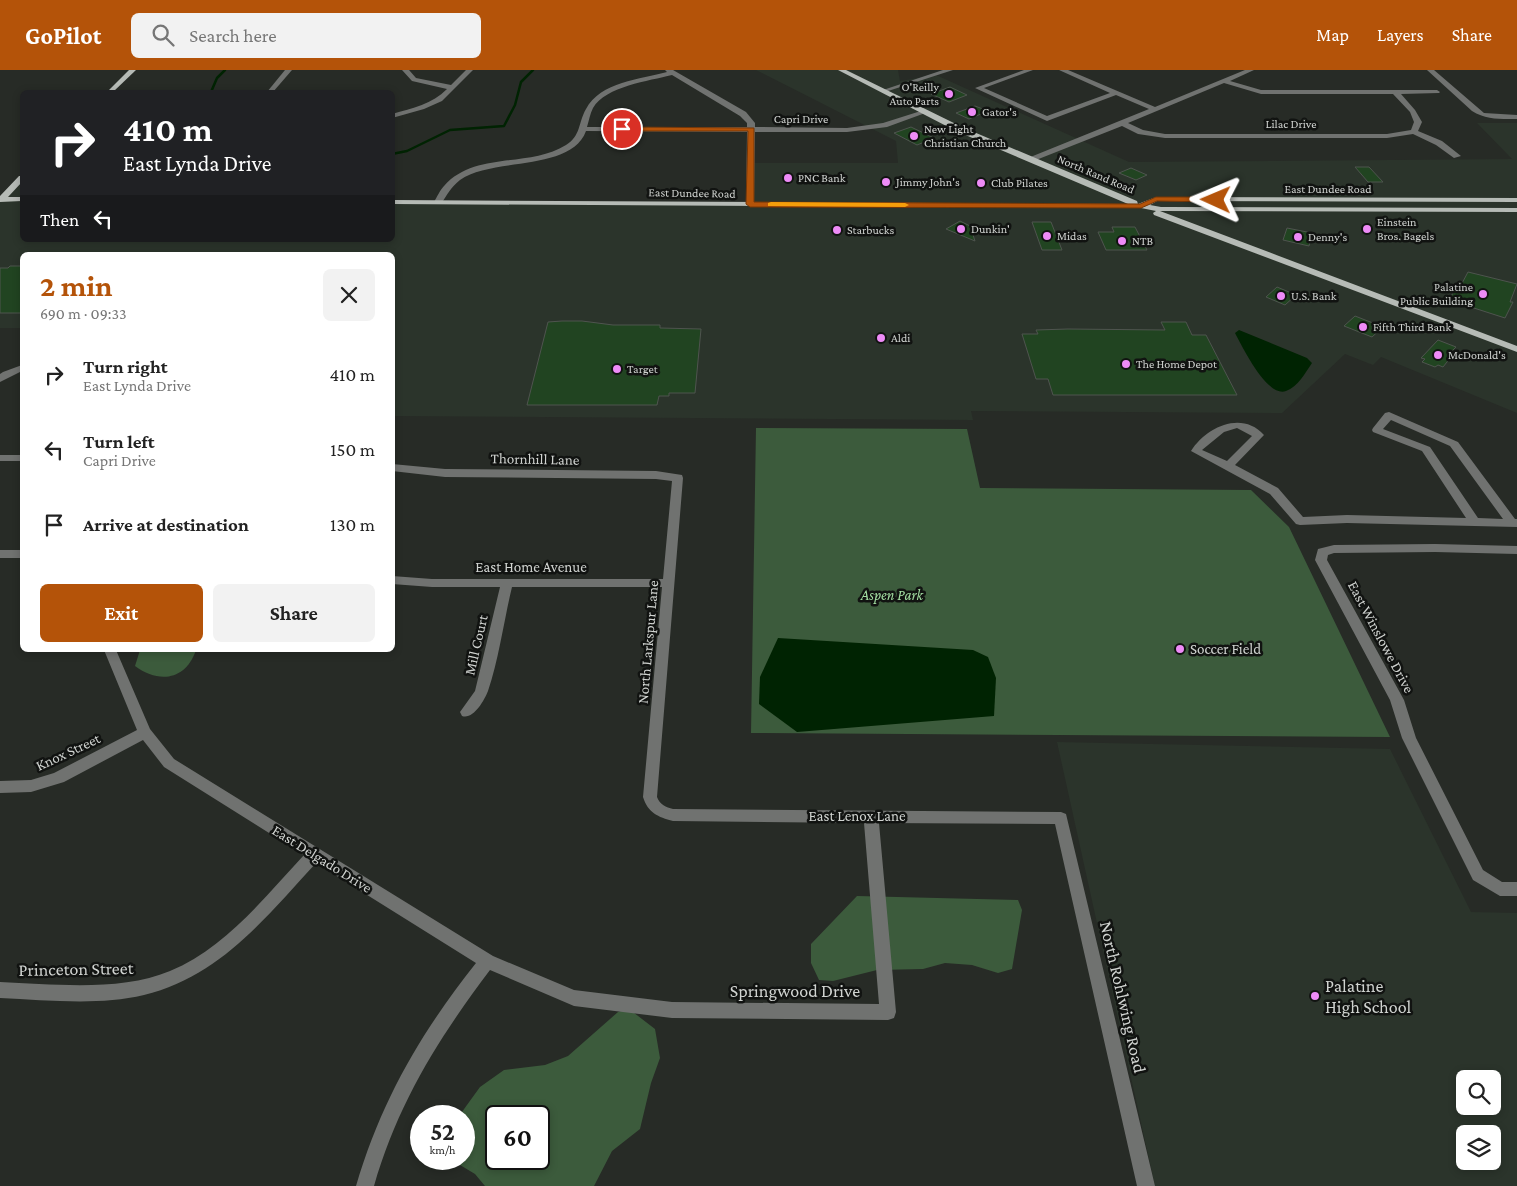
<!DOCTYPE html>
<html lang="en">
<head>
<meta charset="utf-8">
<style>
  :root { --surface:#fff; --page:#f2f2f2; --text:#222; --muted:#767676; --accent:#b45309 }
  body { margin:0; font-family:"Crimson Pro",serif; background:var(--page); color:var(--text); height:100vh; display:flex; flex-direction:column; font-size:19px; white-space:nowrap }
  * { box-sizing:border-box; margin:0 }
  p { font-size:16px; color:var(--muted) }
  .icon { flex:none; width:28px; height:28px; fill:none; stroke:currentColor; stroke-width:2; stroke-linecap:round; stroke-linejoin:round }
  .map { position:relative; flex:1; overflow:hidden }
  .details { position:absolute; left:20px; top:182px; width:375px; height:400px; display:flex; flex-direction:column; background:var(--surface); border-radius:8px; box-shadow:0 2px 8px #0003 }
  .details>* { flex:none }
  .hud { position:absolute; left:20px; top:20px; width:375px; height:152px; border-radius:8px; box-shadow:0 2px 8px #0003; background:#202124; color:#fff; overflow:hidden }
  .controls { position:absolute; left:1456px; top:1000px; display:grid; gap:10px }
  .controls a { display:grid; place-items:center; width:45px; height:45px; border-radius:8px; background:var(--surface); box-shadow:0 2px 8px #0003; font-size:25px }
  .speed { position:absolute; left:410px; top:1035px; display:flex; gap:10px; font-size:25px; font-weight:700; text-align:center }
  .speed>* { display:grid; place-content:center; width:65px; height:65px; border-radius:50%; background:var(--surface); box-shadow:0 2px 8px #0003; line-height:1 }
  .speed small { font-size:12px; font-weight:400 }
  .speed .limit { border:2px solid #111; border-radius:8px; background:#fff; color:#111 }
  .pin { position:absolute; display:grid; place-items:center; width:42px; height:42px; color:#fff; margin:-21px; border:2px solid #fff; border-radius:50%; box-shadow:0 1px 5px #0007 }
  .me { position:absolute; width:55px; margin:-28px; rotate:271deg; stroke-linejoin:round; filter:drop-shadow(0 0 4px #0008) }
  .turn { display:flex; align-items:center; gap:18px; height:105px; padding:0 20px; font-size:22px }
  .turn .icon { width:65px; height:65px; stroke-width:2.5 }
  .turn b { display:block; font-size:35px; line-height:42px }
  .then { display:flex; align-items:center; height:48px; padding:0 20px; background:#0003; gap:10px; font-size:19px }
  .round { display:grid; place-items:center; flex:none; width:52px; height:52px; border-radius:8px; background:var(--page) }
  .overview { display:flex; align-items:center; justify-content:space-between; height:85px; padding:0 20px }
  h1 { font-size:30px; font-weight:700; line-height:38px; color:var(--accent) }
  .action { display:flex; gap:10px; margin-top:auto; padding:10px 20px }
  .action a { flex:1; height:58px; border-radius:8px; background:var(--accent); color:#fff; font-size:20px; font-weight:700; line-height:58px; text-align:center }
  .action a+a { background:var(--page); color:var(--text) }
  ul { padding:0; list-style:none }
  li { display:flex; align-items:center; gap:15px; height:75px; padding:0 20px }
  li div { flex:1 }
  li b { display:block; font-size:19px }
  li em { font-style:normal }
  header { display:flex; align-items:center; gap:30px; box-sizing:border-box; height:70px; padding:0 25px; background:var(--accent); color:#fff }
  header strong { font-size:24px }
  nav { display:flex; gap:28px; margin-inline-start:auto; font-size:18px }
  .search { width:350px; height:45px; background:var(--page); display:flex; align-items:center; gap:12px; box-sizing:border-box; padding:0 18px; border-radius:8px; color:var(--muted); font-size:19px }
  .map>svg:first-child { display:block }
</style>
</head>
<body>
<header>
<strong>GoPilot</strong>
<div class="search"><svg class="icon" aria-label="search" viewBox="0 0 24 24"><circle cx="10" cy="10" r="6"/><path d="M15 15l6 6"/></svg>Search here</div>
<nav><a>Map</a><a>Layers</a><a>Share</a></nav>
</header>
<div class="map">
<svg width="1517" height="1116" viewBox="0 0 1517 1116">
  <rect width="100%" height="100%" fill="#272b26"/>
  <g fill="#2b342b" fill-rule="evenodd">
    <path d="M756,0H898L900,11L936,5L1129,92L1512,89L1477,53H1517V343L1381,287L1373,295L1345,284L1282,343L971,341L973,350L393,346L392,185H22V258H0V129L22,108V170H392L393,132L750,134L751,93H898L896,71Z"/>
    <path d="M1057,672L1390,679L1471,842L1517,843V1116H1155ZM1465,1009H1492V1036H1465ZM1465,1064H1492V1091H1465Z"/>
  </g>
  <g fill="#3c5b3c" fill-rule="evenodd">
    <path d="M756,358L967,359L980,418L1251,420L1289,457L1390,667L751,663Z"/>
    <path d="M140,580H196C186,610 159,614 135,596Z"/>
    <path d="M857,826L1018,830L1022,840L1012,899L998,903L972,895L945,893L923,899L877,900L833,911L819,910L811,893V874Z"/>
    <path d="M629,939L655,959L660,988L651,1013L640,1059L612,1081L594,1116H485L475,1104L455,1092L454,1089H464V1046H459L480,1017L504,1000L545,995L568,986L618,942ZM496,1046H539V1089H496Z"/>
  </g>
  <g fill="#002302">
    <path d="M1239,260L1307,288L1312,293C1305,303 1298,317 1286,321C1267,328 1242,276 1235,263Z"/>
    <path d="M778,568L973,580L988,587L996,608L994,646L797,662L759,634L760,607Z"/>
  </g>
  <g fill="none" stroke-linecap="round" stroke-linejoin="round">
    <g stroke="#002302" stroke-width="2.5">
      <path d="M211,22L217,8L225,0"/>
      <path d="M392,84L407,81L450,60L504,56L515,35L521,12L533,0"/>
    </g>
  </g>
  <g fill="#214421" stroke="#4f544f">
    <path d="M950,17L967,25L949,32L931,24Z"/>
    <path d="M975,36L988,41L969,49L956,43Z"/>
    <path d="M911,57L934,68L917,75L894,63Z"/>
    <path d="M1355,97H1369L1383,112H1368Z"/>
    <path d="M1131,98L1147,105L1136,110L1119,103Z"/>
    <path d="M960,151L970,156L975,171L946,159Z"/>
    <path d="M1032,152H1051L1062,180H1042Z"/>
    <path d="M1112,157H1135L1147,180H1106L1098,162H1114Z"/>
    <path d="M1287,158L1312,163L1309,176L1283,170Z"/>
    <path d="M10,196H22V243H0V198H8Z"/>
    <path d="M1468,202L1517,214L1510,232H1513L1505,248L1449,230L1457,216L1460,217Z"/>
    <path d="M1277,217L1296,225L1285,235L1266,227Z"/>
    <path d="M1355,246L1383,257L1372,267L1344,256Z"/>
    <path d="M562,251H582L613,255H660V258L701,259L695,323H669V326H659L657,335H527L548,252Z"/>
    <path d="M1161,252H1186L1192,265H1206L1237,325H1053L1048,309H1036L1022,264H1038L1036,260L1068,259L1165,260Z"/>
    <path d="M1438,270L1456,277L1452,281L1455,282L1443,297L1438,295L1435,297L1422,292L1425,289L1421,288Z"/>
  </g>
  <g fill="none" stroke-linecap="round" stroke-linejoin="round">
    <g fill="#707270" fill-rule="evenodd">
      <path d="M285,0H292L273,22H267Z"/>
      <path d="M402,0H409L416,8L451,15L466,0H473L442,31L424,39L392,48V44C413,38 432,34 447,19L412,11Z"/>
      <path d="M665,0H673L746,42L755,53V57L847,58L883,53L924,40L928,42L887,57L847,62H755L754,134L750,136L746,134L747,62L586,61C571,102 492,87 460,110C451,117 447,125 441,134L434,132C437,127 440,120 444,116C475,81 530,98 566,75C581,66 578,53 586,39C600,12 641,9 667,2ZM672,5L740,46L747,53V57H587C589,50 590,44 593,38C606,16 649,11 672,5Z"/>
      <path d="M943,0H953L885,22L880,21Z"/>
      <path d="M1024,0H1033L984,18L1047,46L1110,23L1059,0H1068L1155,37L1245,0H1254L1230,11L1261,20H1437L1440,22L1439,23L1401,24L1415,40L1422,52L1418,61L1442,71L1461,86L1454,88L1436,75L1413,64L1387,68H1165L1138,64L1122,56L1031,92L1027,90L1028,88L1149,39L1116,25L1047,51L975,18ZM1224,13L1261,24H1393L1410,42L1414,52L1411,60L1387,64H1165L1143,60L1128,53Z"/>
      <path d="M1427,0H1434L1484,43L1517,45V49C1501,49 1486,50 1472,41Z"/>
      <path d="M22,295V301L0,312V304L3,302Z"/>
      <path d="M1389,342L1458,372L1515,449H1517V457L1347,453L1300,455L1296,454L1270,424L1191,381C1206,357 1242,340 1264,365L1235,395L1278,418L1303,447L1347,445L1466,448L1422,381L1373,362L1372,360L1373,358L1385,343ZM1391,350L1450,376L1503,449L1478,448L1430,377L1383,359ZM1237,358L1252,366L1227,391L1202,380L1224,362Z"/>
      <rect x="0" y="385" width="22" height="6"/>
      <path d="M392,394L445,399L656,401L682,405L683,408L657,727C660,735 666,737 673,739L1061,742L1066,744L1155,1116H1137L1055,754L879,753L896,942L894,948L888,950L672,948L574,936L490,900C438,969 398,1033 374,1116H356C382,1029 420,964 476,893L316,793C266,847 220,907 144,925C98,936 47,930 0,928V912C53,914 120,922 170,901C225,878 264,828 304,785L164,697L143,670L64,712L31,722L0,723V711L31,710L54,703L137,660L104,580H116L150,659L174,689L493,886L574,920L672,932L879,934L864,753L673,751C658,747 648,743 643,727L662,517H512C504,550 499,589 488,621C484,631 473,650 462,646L460,642L475,621L500,517H432L392,514V506L432,509H663L672,411L656,409L445,407L392,401Z"/>
      <path d="M1435,474L1517,476V484L1435,482L1334,483L1328,485L1327,490L1404,630L1416,668L1483,800L1502,812H1517V826H1500L1473,810L1402,668L1390,630L1315,490L1318,479L1334,475Z"/>
      <rect x="0" y="480" width="22" height="8"/>
    </g>
    <g fill="#b6bbb6" fill-rule="evenodd">
      <path d="M129,0H136L113,22H107Z"/>
      <path d="M838,0H846L962,57L1137,131L1138,134L1156,127L1517,128V132L1157,131L1150,135L1161,137L1517,138V142L1160,141L1517,276V282L1154,145L1153,143L1156,141L1141,138L392,134V130L1128,134L956,61Z"/>
      <path d="M19,106H22V112L8,127H22V131L0,132V126Z"/>
    </g>
  </g>
  <path fill="#b45309" stroke="#753606" d="M622,57L754,58V132L1140,134L1156,127H1216L1220,130L1216,132L1157,131L1141,138L750,137L746,134L748,61H619V58Z"/>
  <path fill="#f59e0b" d="M771,132L905,133L909,135L905,137L768,136V133Z"/>
  <g fill="#ee8bf7" stroke="#111311" stroke-width="2">
    <circle cx="949" cy="24" r="5"/>
    <circle cx="972" cy="42" r="5"/>
    <circle cx="914" cy="66" r="5"/>
    <circle cx="788" cy="108" r="5"/>
    <circle cx="886" cy="112" r="5"/>
    <circle cx="981" cy="113" r="5"/>
    <circle cx="961" cy="159" r="5"/>
    <circle cx="1367" cy="159" r="5"/>
    <circle cx="837" cy="160" r="5"/>
    <circle cx="1047" cy="166" r="5"/>
    <circle cx="1298" cy="167" r="5"/>
    <circle cx="1122" cy="171" r="5"/>
    <circle cx="1483" cy="224" r="5"/>
    <circle cx="1281" cy="226" r="5"/>
    <circle cx="1363" cy="257" r="5"/>
    <circle cx="881" cy="268" r="5"/>
    <circle cx="1438" cy="285" r="5"/>
    <circle cx="1126" cy="294" r="5"/>
    <circle cx="617" cy="299" r="5"/>
    <circle cx="1180" cy="579" r="5"/>
    <circle cx="1315" cy="926" r="5"/>
  </g>
  <g text-anchor="middle" dominant-baseline="central" stroke-width="5" stroke-linejoin="round" paint-order="stroke">
    <g font-size="12" fill="#d0d3d0" stroke="#111311" text-anchor="start">
      <text x="939" y="17" text-anchor="end">O'Reilly<tspan x="939" dy="14">Auto Parts</tspan></text>
      <text x="982" y="42">Gator's</text>
      <text x="924" y="59">New Light<tspan x="924" dy="14">Christian Church</tspan></text>
      <text x="798" y="108">PNC Bank</text>
      <text x="896" y="112">Jimmy John's</text>
      <text x="991" y="113">Club Pilates</text>
      <text x="1377" y="152">Einstein<tspan x="1377" dy="14">Bros. Bagels</tspan></text>
      <text x="971" y="159">Dunkin'</text>
      <text x="847" y="160">Starbucks</text>
      <text x="1057" y="166">Midas</text>
      <text x="1308" y="167">Denny's</text>
      <text x="1132" y="171">NTB</text>
      <text x="1473" y="217" text-anchor="end">Palatine<tspan x="1473" dy="14">Public Building</tspan></text>
      <text x="1291" y="226">U.S. Bank</text>
      <text x="1373" y="257">Fifth Third Bank</text>
      <text x="891" y="268">Aldi</text>
      <text x="1448" y="285">McDonald's</text>
      <text x="1136" y="294">The Home Depot</text>
      <text x="627" y="299">Target</text>
    </g>
    <g font-size="12" fill="#d0d3d0" stroke="#111311">
      <text x="801" y="49">Capri Drive</text>
      <text x="1291" y="54">Lilac Drive</text>
      <text transform="translate(1096 104) rotate(23)">North Rand Road</text>
      <text x="1328" y="119">East Dundee Road</text>
      <text transform="translate(692 123) rotate(1)">East Dundee Road</text>
    </g>
    <g font-size="15" fill="#d0d3d0" stroke="#111311">
      <text transform="translate(535 389) rotate(1)">Thornhill Lane</text>
      <text x="531" y="497">East Home Avenue</text>
      <text transform="translate(1381 567) rotate(62)">East Winslowe Drive</text>
      <text transform="translate(648 572) rotate(-85)">North Larkspur Lane</text>
      <text transform="translate(476 575) rotate(-77)">Mill Court</text>
      <text transform="translate(68 682) rotate(-25)">Knox Street</text>
      <text x="857" y="746">East Lenox Lane</text>
      <text transform="translate(322 789) rotate(32)">East Delgado Drive</text>
    </g>
    <g font-size="15" font-style="italic" fill="#a2dda1" stroke="#111311">
      <text x="892" y="525">Aspen Park</text>
    </g>
    <g font-size="15" fill="#d0d3d0" stroke="#111311" text-anchor="start">
      <text x="1190" y="579">Soccer Field</text>
    </g>
    <g font-size="18" fill="#d0d3d0" stroke="#111311">
      <text transform="translate(76 899) rotate(-1)">Princeton Street</text>
      <text x="795" y="921">Springwood Drive</text>
      <text transform="translate(1123 927) rotate(77)">North Rohlwing Road</text>
    </g>
    <g font-size="18" fill="#d0d3d0" stroke="#111311" text-anchor="start">
      <text x="1325" y="916">Palatine<tspan x="1325" dy="21">High School</tspan></text>
    </g>
  </g>
</svg>
<div class="controls">
<a><svg class="icon" aria-label="search" viewBox="0 0 24 24"><circle cx="10" cy="10" r="6"/><path d="M15 15l6 6"/></svg></a>
<a><svg class="icon" aria-label="layers" viewBox="0 0 24 24"><path d="M12 4l9 5-9 5-9-5zM3 14l9 5 9-5"/></svg></a>
</div>
<div class="speed"><div>52<small>km/h</small></div><div class="limit">60</div></div>
<div class="pin" style="left:622px;top:59px;background:#d93025"><svg class="icon" aria-label="arrive" viewBox="0 0 24 24"><path d="M6 21V4h12l-3 4 3 4H6"/></svg></div>
<svg class="me" style="left:1216px;top:130px" viewBox="-20 -20 40 40"><path d="M0-17L14 15 0 8-14 15z" fill="#b45309" stroke="#fff" stroke-width="4"/></svg>
<div class="hud">
<div class="turn"><svg class="icon" aria-label="right" viewBox="0 0 24 24"><path d="M7 20v-9h11M14 6l5 5-5 5"/></svg><div><b>410 m</b>East Lynda Drive</div></div>
<div class="then">Then<svg class="icon" aria-label="left" viewBox="0 0 24 24"><path d="M17 20v-9H6M10 6l-5 5 5 5"/></svg></div>
</div>
<section class="details">
<div class="overview"><div><h1>2 min</h1><p>690 m · 09:33</p></div><a class="round"><svg class="icon" aria-label="close" viewBox="0 0 24 24"><path d="M6 6l12 12M18 6L6 18"/></svg></a></div>
<ul>
<li><svg class="icon" aria-label="right" viewBox="0 0 24 24"><path d="M7 20v-9h11M14 6l5 5-5 5"/></svg><div><b>Turn right</b><p>East Lynda Drive</p></div><em>410 m</em></li>
<li><svg class="icon" aria-label="left" viewBox="0 0 24 24"><path d="M17 20v-9H6M10 6l-5 5 5 5"/></svg><div><b>Turn left</b><p>Capri Drive</p></div><em>150 m</em></li>
<li><svg class="icon" aria-label="arrive" viewBox="0 0 24 24"><path d="M6 21V4h12l-3 4 3 4H6"/></svg><div><b>Arrive at destination</b></div><em>130 m</em></li>
</ul>
<div class="action"><a>Exit</a><a>Share</a></div>
</section>
</div>
</body>
</html>
